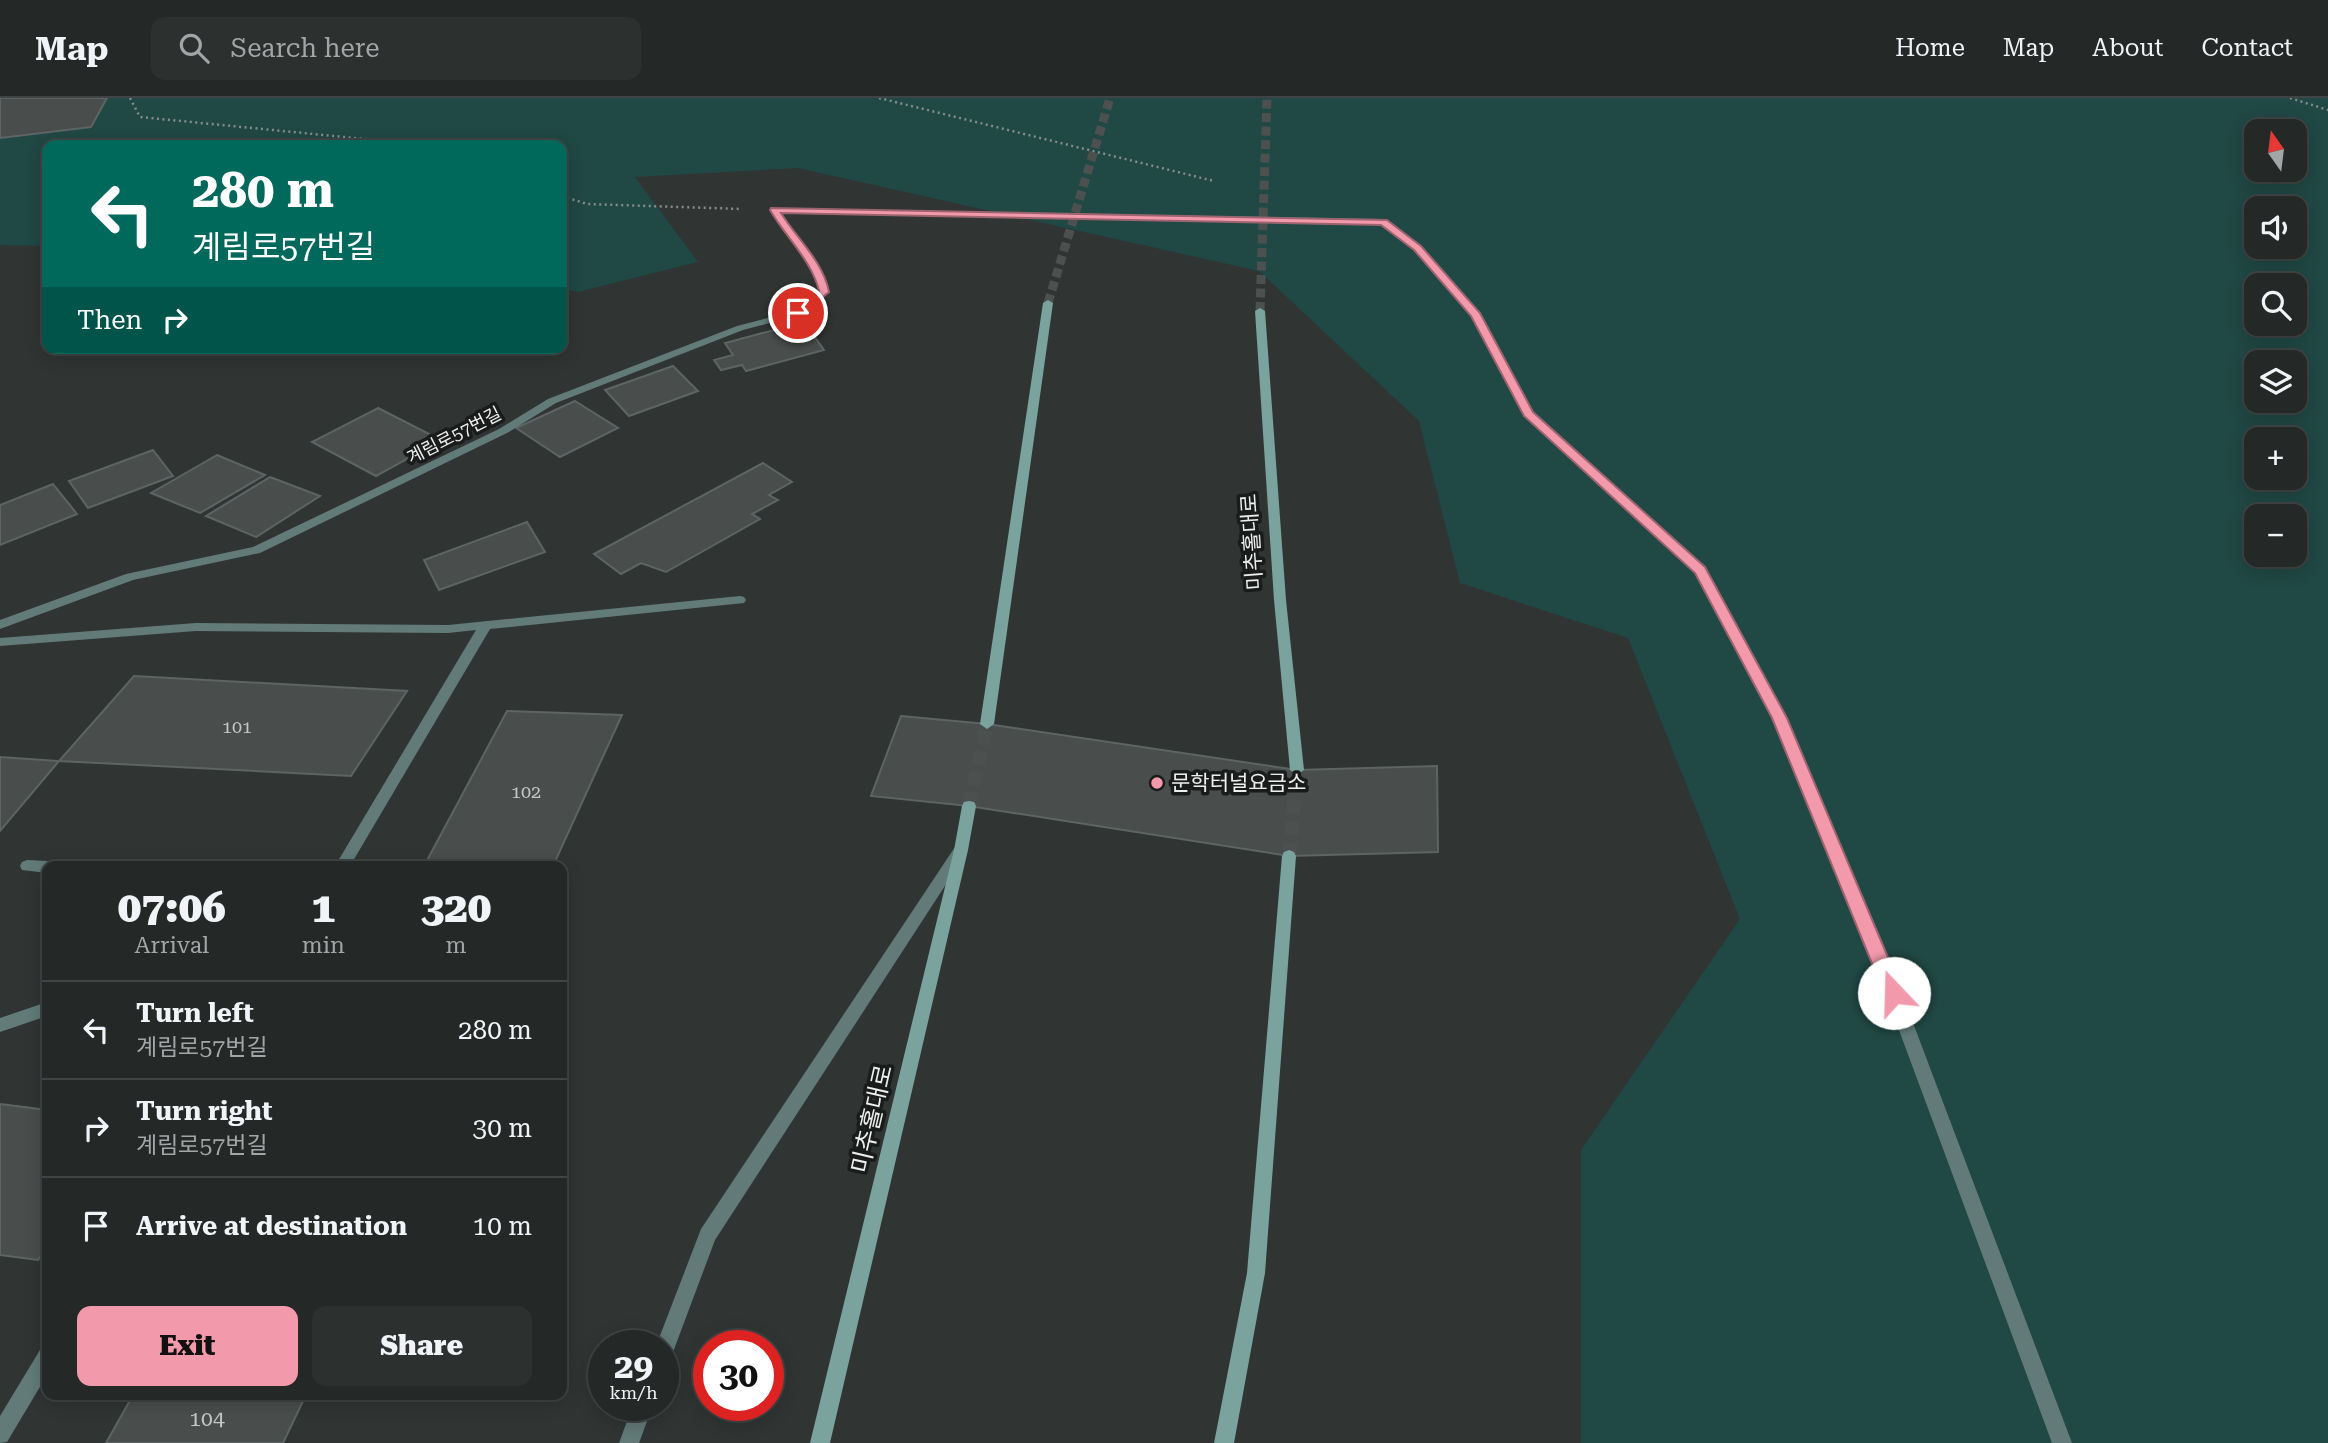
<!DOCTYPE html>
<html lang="en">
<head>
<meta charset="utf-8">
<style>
  :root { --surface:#242827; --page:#2c302f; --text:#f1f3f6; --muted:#a3a6a7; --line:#414444; --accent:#f29aac }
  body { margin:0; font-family:"Roboto Serif","Noto Sans KR",serif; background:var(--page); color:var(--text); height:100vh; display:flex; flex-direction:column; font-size:26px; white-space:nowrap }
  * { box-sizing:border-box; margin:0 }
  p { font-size:23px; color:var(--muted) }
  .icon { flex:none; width:38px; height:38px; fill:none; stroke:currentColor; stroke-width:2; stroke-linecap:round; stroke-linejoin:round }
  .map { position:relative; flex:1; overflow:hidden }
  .details { position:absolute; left:42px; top:763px; width:525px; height:539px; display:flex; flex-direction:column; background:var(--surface); border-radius:14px; box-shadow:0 4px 18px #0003,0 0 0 2px var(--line) }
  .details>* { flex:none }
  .hud { position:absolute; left:42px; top:42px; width:525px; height:214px; border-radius:14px; box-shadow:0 4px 18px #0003,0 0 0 2px var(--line); background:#00695c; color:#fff; overflow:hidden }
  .needle { width:46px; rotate:346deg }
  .tools { position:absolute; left:2244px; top:21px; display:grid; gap:14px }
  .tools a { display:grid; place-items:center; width:63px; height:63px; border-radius:14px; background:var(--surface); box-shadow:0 4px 18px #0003,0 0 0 2px var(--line); font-size:35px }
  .speed { position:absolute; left:588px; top:1232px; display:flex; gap:14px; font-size:35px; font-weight:700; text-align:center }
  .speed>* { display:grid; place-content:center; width:91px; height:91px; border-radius:50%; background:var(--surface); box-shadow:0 4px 18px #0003,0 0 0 2px var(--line); line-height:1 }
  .speed small { font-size:18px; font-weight:400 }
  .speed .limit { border:10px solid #d22; background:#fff; color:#111 }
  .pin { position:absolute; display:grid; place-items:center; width:60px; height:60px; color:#fff; margin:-30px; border:4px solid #fff; border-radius:50%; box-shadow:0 2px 7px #0007 }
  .me { position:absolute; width:77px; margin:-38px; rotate:339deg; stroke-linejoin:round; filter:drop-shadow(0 0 5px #0008) }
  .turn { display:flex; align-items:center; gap:24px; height:147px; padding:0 35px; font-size:32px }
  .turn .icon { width:91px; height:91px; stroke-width:2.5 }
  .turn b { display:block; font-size:49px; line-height:60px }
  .then { display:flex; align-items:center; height:66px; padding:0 35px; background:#0003; gap:14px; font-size:26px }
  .eta { display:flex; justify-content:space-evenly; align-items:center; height:119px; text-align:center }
  .eta b { font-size:42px; font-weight:800; line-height:49px }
  .cta { display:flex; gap:14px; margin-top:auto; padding:14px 35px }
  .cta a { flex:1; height:80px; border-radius:14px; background:var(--accent); color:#111; font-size:28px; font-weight:800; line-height:80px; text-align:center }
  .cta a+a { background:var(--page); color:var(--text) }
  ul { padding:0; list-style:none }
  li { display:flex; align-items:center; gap:21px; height:98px; padding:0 35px; border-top:2px solid var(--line) }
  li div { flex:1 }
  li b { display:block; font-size:26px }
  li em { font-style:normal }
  header { display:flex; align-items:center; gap:42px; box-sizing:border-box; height:98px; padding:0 35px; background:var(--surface); border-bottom:2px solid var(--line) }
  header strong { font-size:33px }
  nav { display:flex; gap:38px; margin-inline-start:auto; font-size:24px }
  .search { width:490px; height:63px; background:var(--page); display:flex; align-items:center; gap:18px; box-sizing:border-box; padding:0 24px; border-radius:14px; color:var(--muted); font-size:26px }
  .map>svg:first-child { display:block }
</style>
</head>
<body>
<header>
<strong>Map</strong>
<div class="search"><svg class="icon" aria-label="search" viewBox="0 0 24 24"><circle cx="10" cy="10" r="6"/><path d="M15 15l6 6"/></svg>Search here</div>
<nav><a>Home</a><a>Map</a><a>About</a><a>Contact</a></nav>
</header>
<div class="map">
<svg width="2328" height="1345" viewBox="0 0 2328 1345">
  <rect width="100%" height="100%" fill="#303534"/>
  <path fill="#204844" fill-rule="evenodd" d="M0,0H2328V1345H1581V1052L1740,821L1628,540L1460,485L1419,323L1259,173L798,70L635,79L698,164L578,194L562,190V47H47V148L0,147ZM2256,33H2294V72H2256ZM2256,110H2294V149H2256ZM2256,187H2294V226H2256ZM2256,264H2294V303H2256ZM2256,341H2294V380H2256ZM2256,418H2294V457H2256Z"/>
  <g fill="#494e4d" stroke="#5e6363" stroke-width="2">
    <path d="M0,0H107L91,29L0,40Z"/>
    <path d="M804,224L824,252L746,273L742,267L721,272L714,262L733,257L725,245Z"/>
    <path d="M673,268L698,293L629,318L605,292Z"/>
    <path d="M575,303L618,330L560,359L516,330Z"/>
    <path d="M378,310L441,342L376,378L312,344Z"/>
    <path d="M153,352L173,378L88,410L69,383Z"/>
    <path d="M217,357L265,377L200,415L151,395Z"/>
    <path d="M763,365L792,384L769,397L778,402L752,416L760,421L666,474L641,465L621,476L594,456Z"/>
    <path d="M270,379L320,398L256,439L206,418Z"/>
    <path d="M53,386L77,416L0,447V407Z"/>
    <path d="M527,424L545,454L439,492L424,462Z"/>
    <path d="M134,578L407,593L351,678L59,663Z"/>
    <path d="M507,613L622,617L553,768H424Z"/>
    <path d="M901,618L987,626L1297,672L1437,668L1438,754L1289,758L969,708L871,698Z"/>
    <path d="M0,659L59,663L0,733Z"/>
    <path d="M0,1006L47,1012V1149L38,1162L0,1157Z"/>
    <path d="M133,1297H306L283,1345H106Z"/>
  </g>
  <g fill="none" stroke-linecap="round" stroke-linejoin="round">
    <g stroke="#4c5150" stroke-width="14" stroke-dasharray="14 7" stroke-linecap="butt">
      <path d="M969,708L987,626"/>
      <path d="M1289,758L1297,672"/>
    </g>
    <g stroke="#4c5150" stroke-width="9" stroke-dasharray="9 4.5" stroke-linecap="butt">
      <path d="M1048,205L1110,0"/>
      <path d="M1260,213L1267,0"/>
    </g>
    <g stroke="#888c8b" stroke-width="2.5" stroke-dasharray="2 3.5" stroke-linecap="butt">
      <path d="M130,0L140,19L385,43L397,47"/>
      <path d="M879,0L1214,83"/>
      <path d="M2290,0L2328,12"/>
      <path d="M562,98L587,106L742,111"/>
    </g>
    <g fill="#627b78" fill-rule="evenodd">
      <path d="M771,110H777L814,161L829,193L801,217L743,232L556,305L507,335L260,455L133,482L0,531V522L126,476L253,449L499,331L548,301L737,228L795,213L819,192C810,161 787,139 770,112Z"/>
      <path d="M740,498L744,499L746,502L744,505L490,531L350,768H335L476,532L448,535L196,533L0,548V540L196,525L448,527Z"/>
      <path d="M960,747L965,749L967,753L965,757L715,1142L670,1262L663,1265V1248H656L701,1131L955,749Z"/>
      <path d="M27,762L47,763L54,768H47V775L22,772L20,768L22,764Z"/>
      <path d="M47,904V918L0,934V920Z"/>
      <path d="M47,1249V1277L7,1344L0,1345V1318L40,1252Z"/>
      <path d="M633,1307H653L639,1345H619Z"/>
    </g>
    <path fill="#627b78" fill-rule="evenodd" d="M771,110L1383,121L1420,148L1479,215L1532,314L1707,472L1786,619L1882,843L2072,1345H2052L1866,843L1772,619L1696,474L1524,318L1472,218L1414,152L1381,127L774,115L771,114Z"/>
    <g fill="#7ba39e" fill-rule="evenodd">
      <path d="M1048,202L1053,205L994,626L987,631L980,626L1043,205Z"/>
      <path d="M1260,210L1265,213L1286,502L1304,672L1297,677L1290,672L1274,502L1255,213Z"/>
      <path d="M969,703L974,704L976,708L968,752L830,1345H810L954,752L962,708L964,704Z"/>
      <path d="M1289,752L1294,754L1296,758L1265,1175L1234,1345H1214L1247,1175L1282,758L1284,754Z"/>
    </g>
  </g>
  <path fill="#f29aac" stroke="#9d6470" stroke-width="2" d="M771,110L1387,122L1421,148L1480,215L1533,314L1705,469L1787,620L1903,895L1900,900L1894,903L1887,900L1884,895L1772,620L1695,475L1524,318L1471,218L1414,152L1381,127L781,115C797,141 823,163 829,194L798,219L792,215L794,213L819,193C812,163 785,138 770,112Z"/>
  <circle fill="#f29aac" stroke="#1a1c1c" stroke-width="2.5" cx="1157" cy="685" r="7"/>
  <g text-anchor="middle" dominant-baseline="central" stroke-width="7" stroke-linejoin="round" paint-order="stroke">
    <g font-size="18" fill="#ecefee" stroke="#1a1c1c">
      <text transform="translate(454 337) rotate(-27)">계림로57번길</text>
    </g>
    <g font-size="18" fill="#c3c7c6">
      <text x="237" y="628">101</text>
      <text x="526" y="693">102</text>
    </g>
    <g font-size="21" fill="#ecefee" stroke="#1a1c1c">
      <text transform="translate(1252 444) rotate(-94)">미추홀대로</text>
    </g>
    <g font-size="21" fill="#ecefee" stroke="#1a1c1c" text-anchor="start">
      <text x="1171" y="685">문학터널요금소</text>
    </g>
    <g font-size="21" fill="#c3c7c6">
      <text x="207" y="1321">104</text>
    </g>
    <g font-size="24" fill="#ecefee" stroke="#1a1c1c">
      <text transform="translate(872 1021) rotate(-77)">미추홀대로</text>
    </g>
  </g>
</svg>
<div class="tools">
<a><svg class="needle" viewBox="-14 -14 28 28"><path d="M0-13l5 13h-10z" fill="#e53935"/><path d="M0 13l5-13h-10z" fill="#a3a6a7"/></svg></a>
<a><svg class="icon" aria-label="sound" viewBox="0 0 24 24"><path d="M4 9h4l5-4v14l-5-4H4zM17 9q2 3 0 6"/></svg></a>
<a><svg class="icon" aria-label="search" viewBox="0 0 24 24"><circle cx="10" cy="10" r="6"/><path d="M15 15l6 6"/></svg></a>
<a><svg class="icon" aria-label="layers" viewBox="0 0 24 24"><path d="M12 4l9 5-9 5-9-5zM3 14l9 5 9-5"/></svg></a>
<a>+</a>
<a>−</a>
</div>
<div class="speed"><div>29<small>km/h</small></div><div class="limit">30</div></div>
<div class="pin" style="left:798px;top:215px;background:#d93025"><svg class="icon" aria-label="arrive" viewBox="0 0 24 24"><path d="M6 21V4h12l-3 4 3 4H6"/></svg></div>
<svg class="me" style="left:1894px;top:895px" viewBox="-20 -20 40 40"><circle r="19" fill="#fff"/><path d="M0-13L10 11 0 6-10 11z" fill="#f29aac"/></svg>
<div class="hud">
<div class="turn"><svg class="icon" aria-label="left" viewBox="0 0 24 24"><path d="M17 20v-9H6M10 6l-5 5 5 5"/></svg><div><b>280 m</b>계림로57번길</div></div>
<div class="then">Then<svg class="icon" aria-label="right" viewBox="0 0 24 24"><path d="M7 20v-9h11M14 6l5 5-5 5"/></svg></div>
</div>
<section class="details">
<div class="eta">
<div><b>07:06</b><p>Arrival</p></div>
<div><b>1</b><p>min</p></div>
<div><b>320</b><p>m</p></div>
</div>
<ul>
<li><svg class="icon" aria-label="left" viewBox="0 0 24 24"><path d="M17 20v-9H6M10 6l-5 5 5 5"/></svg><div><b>Turn left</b><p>계림로57번길</p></div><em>280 m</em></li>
<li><svg class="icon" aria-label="right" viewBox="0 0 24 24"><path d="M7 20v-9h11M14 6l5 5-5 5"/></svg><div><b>Turn right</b><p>계림로57번길</p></div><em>30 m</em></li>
<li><svg class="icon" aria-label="arrive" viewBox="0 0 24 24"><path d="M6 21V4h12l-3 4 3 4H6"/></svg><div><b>Arrive at destination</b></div><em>10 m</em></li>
</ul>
<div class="cta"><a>Exit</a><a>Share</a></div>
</section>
</div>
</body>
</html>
